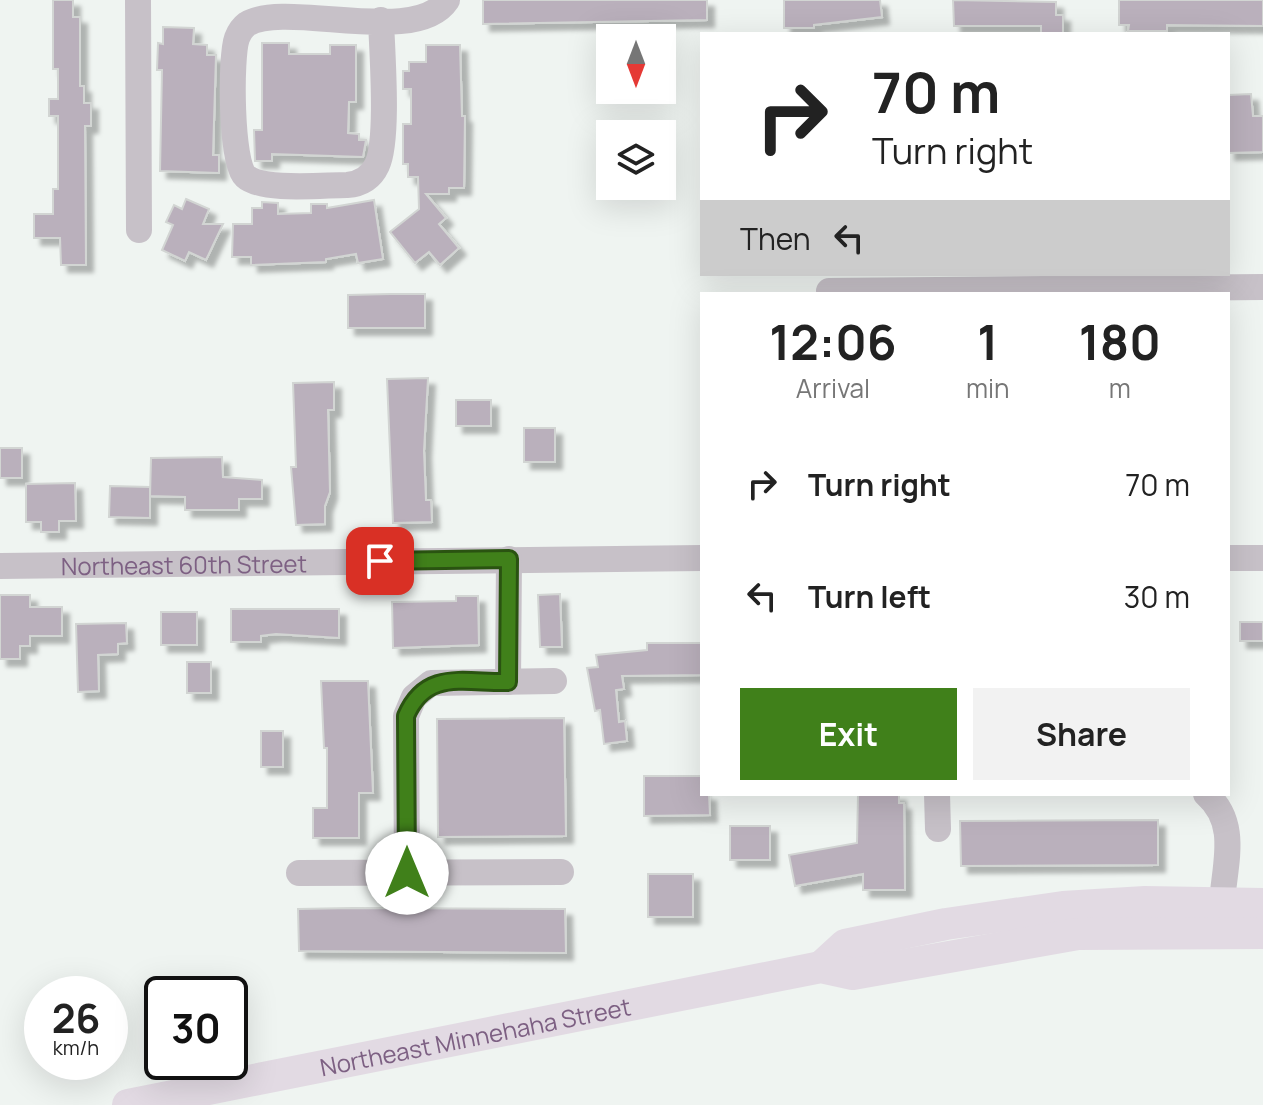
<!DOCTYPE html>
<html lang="en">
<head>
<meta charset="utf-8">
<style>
  :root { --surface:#fff; --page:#f2f2f2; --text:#222; --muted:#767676; --accent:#40801a }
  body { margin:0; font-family:Manrope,sans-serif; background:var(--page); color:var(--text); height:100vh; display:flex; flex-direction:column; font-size:30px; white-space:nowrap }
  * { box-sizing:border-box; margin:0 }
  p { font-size:26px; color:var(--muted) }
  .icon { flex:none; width:44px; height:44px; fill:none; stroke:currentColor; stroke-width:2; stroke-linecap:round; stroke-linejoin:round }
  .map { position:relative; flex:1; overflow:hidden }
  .drawer { position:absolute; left:700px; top:292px; width:530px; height:504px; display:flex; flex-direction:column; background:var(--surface); border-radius:0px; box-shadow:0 8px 32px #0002 }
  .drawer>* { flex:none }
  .guide { position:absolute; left:700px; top:32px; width:530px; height:244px; border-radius:0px; box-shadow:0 8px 32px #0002; background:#fff; color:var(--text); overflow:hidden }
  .needle { width:52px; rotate:180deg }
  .controls { position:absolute; left:596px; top:24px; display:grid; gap:16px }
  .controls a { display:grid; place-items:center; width:80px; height:80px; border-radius:0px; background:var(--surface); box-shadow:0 8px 32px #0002; font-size:40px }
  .speed { position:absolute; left:24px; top:976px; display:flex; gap:16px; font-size:40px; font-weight:700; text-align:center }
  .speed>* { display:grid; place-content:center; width:104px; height:104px; border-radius:50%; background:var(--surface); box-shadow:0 8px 32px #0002; line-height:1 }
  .speed small { font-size:20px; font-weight:400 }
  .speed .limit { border:4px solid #111; border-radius:12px; background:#fff; color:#111 }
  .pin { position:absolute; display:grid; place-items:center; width:68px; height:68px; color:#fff; margin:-34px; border-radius:16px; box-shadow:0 4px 12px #0006 }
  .me { position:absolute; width:88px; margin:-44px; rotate:0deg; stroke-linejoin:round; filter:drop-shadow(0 0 6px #0008) }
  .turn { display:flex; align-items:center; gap:28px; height:168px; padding:0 40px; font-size:36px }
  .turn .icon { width:104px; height:104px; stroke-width:2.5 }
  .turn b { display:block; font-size:56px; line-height:68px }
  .then { display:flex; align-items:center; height:76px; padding:0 40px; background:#0003; gap:16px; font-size:30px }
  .eta { display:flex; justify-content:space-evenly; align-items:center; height:136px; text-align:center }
  .eta b { font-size:48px; font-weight:700; line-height:56px }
  .cta { display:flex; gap:16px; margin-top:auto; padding:16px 40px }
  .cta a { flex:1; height:92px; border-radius:0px; background:var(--accent); color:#fff; font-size:32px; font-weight:700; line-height:92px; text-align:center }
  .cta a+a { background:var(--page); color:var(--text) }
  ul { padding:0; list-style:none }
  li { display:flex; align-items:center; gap:24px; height:112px; padding:0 40px }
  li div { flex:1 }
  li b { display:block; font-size:30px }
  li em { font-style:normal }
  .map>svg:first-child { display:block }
</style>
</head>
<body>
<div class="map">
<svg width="1263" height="1105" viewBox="0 0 1263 1105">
  <defs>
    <filter id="shadow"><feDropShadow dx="7" dy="7" stdDeviation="2" flood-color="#0004"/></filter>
  </defs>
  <rect width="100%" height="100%" fill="#eff4f1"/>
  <g fill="#bab0bc" stroke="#d2d5d3" stroke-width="2" filter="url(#shadow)">
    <path d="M53,0H73V17H80V86H84V103H91V126H85L86,265H61L60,238H34V214H53V189H58V116H49V99H58V69H53Z"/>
    <path d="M483,0H707V20L483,24Z"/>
    <path d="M784,0H880L882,17L814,25V28H784Z"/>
    <path d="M953,0L1056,2V15H1063V33H1041V26H954Z"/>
    <path d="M1119,0H1263V26L1167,25V31H1128L1129,25H1119Z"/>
    <path d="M163,27L194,28L193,44L207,45V55H216L213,155H219V173L160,171L162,70H157L158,43L163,44Z"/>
    <path d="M262,43H289V54H330V45H356V102H349L348,133L359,134V140H366L363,157L272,154V161H255L254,130H262Z"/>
    <path d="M426,45H460L462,116H465L464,188H449V194H426L446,218L439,224L459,248L440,265L429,252L415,263L390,232L419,209L418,177H408V164H403V124H411V89H403V71H409V62H426Z"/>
    <path d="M1251,94L1253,116H1263V152L1228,153V95Z"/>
    <path d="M186,199L209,209L203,224H223L206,260L189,252L185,261L162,250L173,225L166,222L174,205L182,209Z"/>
    <path d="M374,200L383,259L358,263L356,254L326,259V262L251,265V257H232L233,224H252V208H262V202L278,203V214L311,213V204H327V208Z"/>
    <path d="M390,294H425V328H348V295Z"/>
    <path d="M428,378L424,451L426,500H431L432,522L393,523L387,379Z"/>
    <path d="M334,382V410H328L330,492L325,506V524L296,525L291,467H296L293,383Z"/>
    <rect x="456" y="400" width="35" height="26"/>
    <rect x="524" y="428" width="31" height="34"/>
    <rect x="0" y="448" width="22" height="30"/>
    <path d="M222,457L223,477L262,480V499H239V510H185V497L150,496L151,458Z"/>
    <path d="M75,483L76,521H59V532H41V522H26V484Z"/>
    <path d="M110,486L150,487V518L109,517Z"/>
    <path d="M560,594L562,647H540L538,595Z"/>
    <path d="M0,595H30V607H62V636H30V646H20V659H0Z"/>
    <path d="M456,596H478L479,645L393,648L392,602L456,601Z"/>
    <path d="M231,609H339V638L276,634L261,636V642H231Z"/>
    <rect x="161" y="612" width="36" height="33"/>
    <rect x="1240" y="622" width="23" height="19"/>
    <path d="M126,623L127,643L118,644V654L98,655L99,691L78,692L76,624Z"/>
    <path d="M647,643H702V675L622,676L624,689L616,690L619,722L625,721L627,741L604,744L600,710L595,711L587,668L598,667L596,655L647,650Z"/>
    <rect x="187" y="662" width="24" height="31"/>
    <path d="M321,681H368L373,793H359V838H313V808H327V748H324Z"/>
    <path d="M564,718L566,836L438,837L437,719Z"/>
    <rect x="261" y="731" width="22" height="36"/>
    <path d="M644,776H702V794H709L710,815L644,816Z"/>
    <path d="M858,794H899V803H904L905,890H863V874L795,886L789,855L857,843Z"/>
    <path d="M1158,820V865L961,866L960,821Z"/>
    <rect x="730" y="826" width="40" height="34"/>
    <rect x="648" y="874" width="45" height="43"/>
    <path d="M353,908L565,909L566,953L299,951L298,909Z"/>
  </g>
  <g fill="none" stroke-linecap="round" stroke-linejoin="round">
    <g stroke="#c7c1c8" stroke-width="26">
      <path d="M138,0L139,230"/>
      <path d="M381,20C382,52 389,140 377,165C371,178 360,184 347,185C323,185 262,192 245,176C231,164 230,57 237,38C239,33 243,27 247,24C286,0 416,47 447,0"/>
      <path d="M829,291L1263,287"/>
      <path d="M1228,558H1263"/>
      <path id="s1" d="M0,566L702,558"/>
      <path d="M508,682L509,559"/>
      <path d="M937,794L938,829"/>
      <path d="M1206,794C1239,823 1225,862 1222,902"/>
      <path d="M299,873L561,872"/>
      <path d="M407,873L406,716L414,697L431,683L554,681"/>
    </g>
    <g stroke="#e2dae3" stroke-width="32">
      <path d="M821,967L845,945L946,924L1063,907L1145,902L1263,904"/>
      <path id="s2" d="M128,1105L821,967L853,974L1078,934L1263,933"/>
    </g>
  </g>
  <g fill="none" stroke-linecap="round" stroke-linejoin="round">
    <defs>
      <path id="route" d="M380,561L509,559L508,682C464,683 426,669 406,716L407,873"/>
    </defs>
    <use href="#route" stroke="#2a5311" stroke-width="20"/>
    <use href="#route" stroke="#40801a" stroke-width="14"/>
  </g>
  <g text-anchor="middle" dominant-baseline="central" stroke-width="8" stroke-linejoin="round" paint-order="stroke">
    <g font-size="24" fill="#7d6083" stroke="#fff">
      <text stroke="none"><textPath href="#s1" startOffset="184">Northeast 60th Street</textPath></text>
      <text stroke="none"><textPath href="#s2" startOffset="354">Northeast Minnehaha Street</textPath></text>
    </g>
  </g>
</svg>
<div class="controls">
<a><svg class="needle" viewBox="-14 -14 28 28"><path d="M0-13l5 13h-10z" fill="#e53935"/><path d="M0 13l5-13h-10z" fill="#767676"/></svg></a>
<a><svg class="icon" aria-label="layers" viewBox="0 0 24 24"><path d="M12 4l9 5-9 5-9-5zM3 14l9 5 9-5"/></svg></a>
</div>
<div class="speed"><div>26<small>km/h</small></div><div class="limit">30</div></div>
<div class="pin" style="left:380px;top:561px;background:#d93025"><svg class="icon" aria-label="arrive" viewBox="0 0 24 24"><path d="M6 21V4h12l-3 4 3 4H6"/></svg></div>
<svg class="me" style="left:407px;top:873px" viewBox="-20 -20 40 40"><circle r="19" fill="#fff"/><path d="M0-13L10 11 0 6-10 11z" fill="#40801a"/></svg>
<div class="guide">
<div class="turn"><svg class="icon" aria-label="right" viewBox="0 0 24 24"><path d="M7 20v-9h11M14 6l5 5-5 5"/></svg><div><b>70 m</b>Turn right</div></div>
<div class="then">Then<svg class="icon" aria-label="left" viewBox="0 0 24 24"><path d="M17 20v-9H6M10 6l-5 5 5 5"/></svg></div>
</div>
<section class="drawer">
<div class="eta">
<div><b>12:06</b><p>Arrival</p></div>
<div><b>1</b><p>min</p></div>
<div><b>180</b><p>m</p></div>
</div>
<ul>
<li><svg class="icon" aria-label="right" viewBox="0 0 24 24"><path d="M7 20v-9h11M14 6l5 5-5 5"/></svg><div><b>Turn right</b></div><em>70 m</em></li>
<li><svg class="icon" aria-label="left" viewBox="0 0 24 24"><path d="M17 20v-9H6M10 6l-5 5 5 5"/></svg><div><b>Turn left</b></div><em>30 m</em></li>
</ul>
<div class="cta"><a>Exit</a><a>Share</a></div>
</section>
</div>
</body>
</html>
